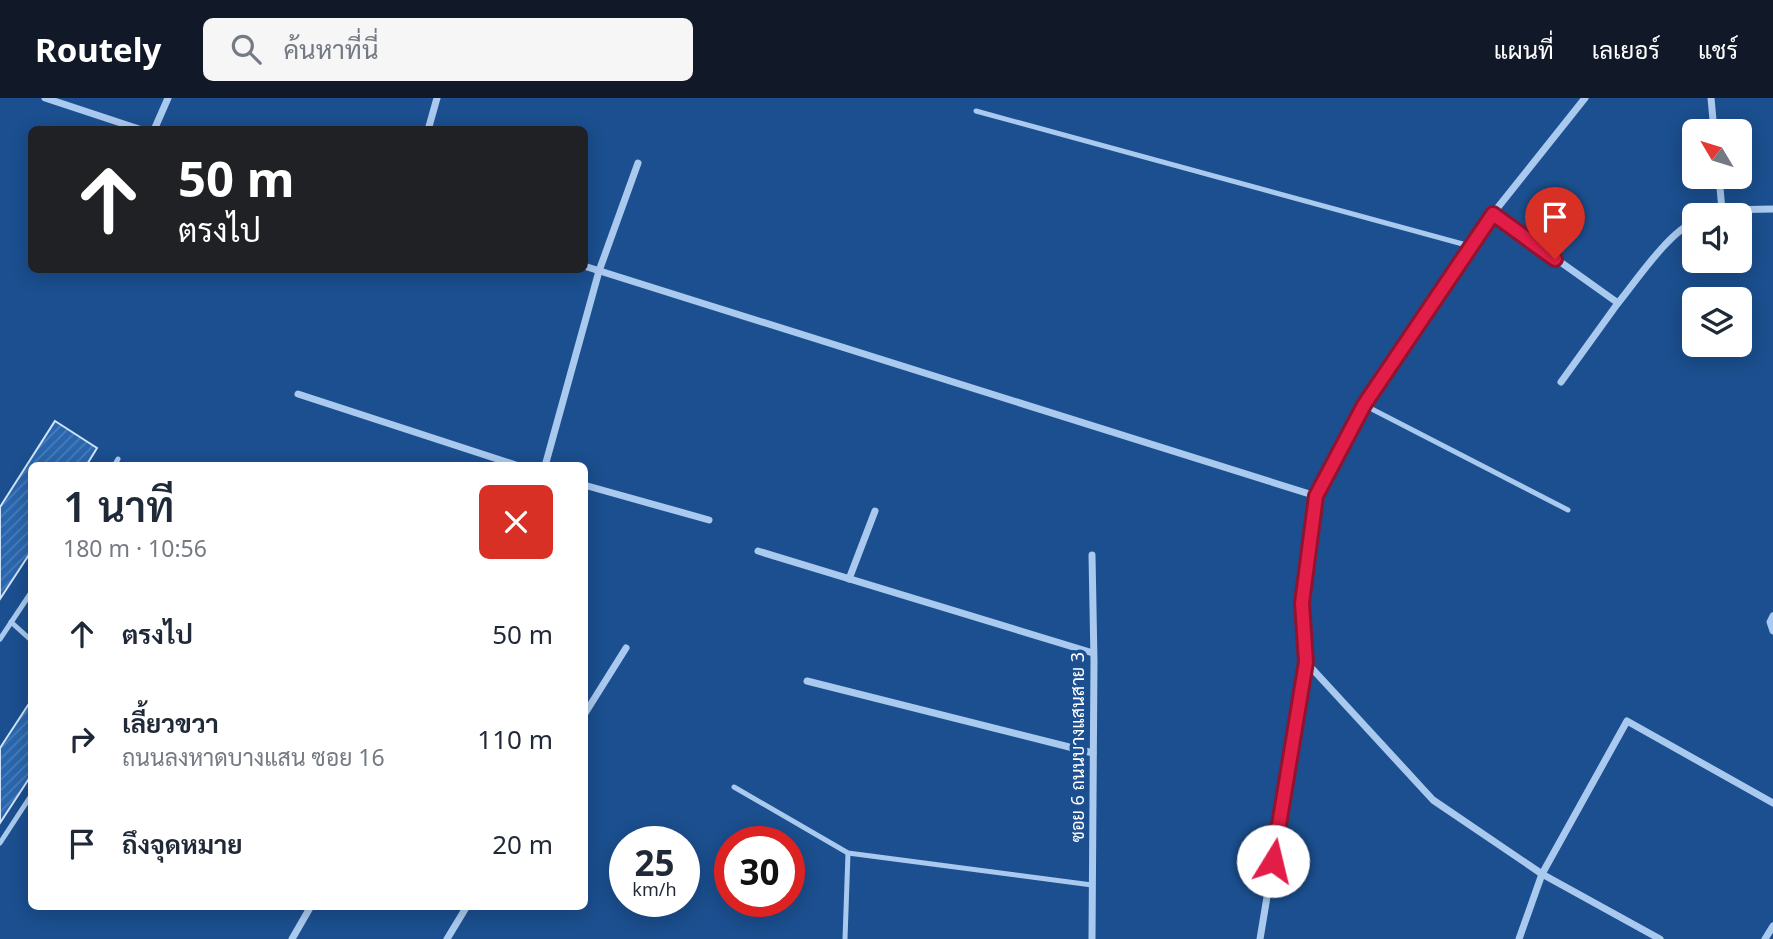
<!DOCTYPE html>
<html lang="th">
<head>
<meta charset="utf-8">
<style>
  :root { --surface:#fff; --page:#f6f6f7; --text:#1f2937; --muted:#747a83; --accent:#111827 }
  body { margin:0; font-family:"Noto Sans",Sarabun,sans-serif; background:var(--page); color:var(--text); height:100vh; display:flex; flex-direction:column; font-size:26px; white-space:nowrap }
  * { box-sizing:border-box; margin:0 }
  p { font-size:23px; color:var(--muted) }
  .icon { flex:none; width:38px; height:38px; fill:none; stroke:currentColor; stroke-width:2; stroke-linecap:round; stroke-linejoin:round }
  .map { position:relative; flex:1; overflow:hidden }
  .side { position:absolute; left:28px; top:364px; width:560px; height:448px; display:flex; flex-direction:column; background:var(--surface); border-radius:10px; box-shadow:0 4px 18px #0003 }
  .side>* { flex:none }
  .hud { position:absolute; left:28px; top:28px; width:560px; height:147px; border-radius:10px; box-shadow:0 4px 18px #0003; background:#202124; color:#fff; overflow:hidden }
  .needle { width:46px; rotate:308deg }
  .buttons { position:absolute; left:1682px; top:21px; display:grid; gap:14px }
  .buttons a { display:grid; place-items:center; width:70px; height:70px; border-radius:10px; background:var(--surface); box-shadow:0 4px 18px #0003; font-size:35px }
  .speed { position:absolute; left:609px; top:728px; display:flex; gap:14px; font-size:35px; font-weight:700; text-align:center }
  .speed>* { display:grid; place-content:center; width:91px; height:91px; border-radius:50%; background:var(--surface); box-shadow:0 4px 18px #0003; line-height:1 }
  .speed small { font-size:18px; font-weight:400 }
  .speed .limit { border:10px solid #d22; background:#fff; color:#111 }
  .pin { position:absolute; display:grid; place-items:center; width:60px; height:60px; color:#fff; margin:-72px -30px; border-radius:50% 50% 50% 0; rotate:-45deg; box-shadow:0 0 7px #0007 }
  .pin .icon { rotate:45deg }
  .me { position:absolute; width:77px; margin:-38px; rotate:9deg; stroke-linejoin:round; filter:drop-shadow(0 0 5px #0008) }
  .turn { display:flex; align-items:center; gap:24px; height:147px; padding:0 35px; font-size:32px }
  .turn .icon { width:91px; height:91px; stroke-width:2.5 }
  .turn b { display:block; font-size:49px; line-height:60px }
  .round { display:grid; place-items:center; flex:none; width:74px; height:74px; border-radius:10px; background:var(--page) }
  .headline { display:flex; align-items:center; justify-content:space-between; height:119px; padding:0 35px }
  h1 { font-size:42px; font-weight:600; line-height:52px }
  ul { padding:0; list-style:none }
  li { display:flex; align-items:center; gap:21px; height:105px; padding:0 35px }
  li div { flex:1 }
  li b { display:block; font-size:26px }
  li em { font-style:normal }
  header { display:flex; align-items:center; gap:42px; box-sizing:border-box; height:98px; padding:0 35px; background:var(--accent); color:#fff }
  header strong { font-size:33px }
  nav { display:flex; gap:38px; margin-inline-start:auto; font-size:24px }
  .search { width:490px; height:63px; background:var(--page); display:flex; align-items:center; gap:18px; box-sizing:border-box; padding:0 24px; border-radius:10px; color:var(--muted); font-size:26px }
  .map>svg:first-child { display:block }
</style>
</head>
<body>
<header>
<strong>Routely</strong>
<div class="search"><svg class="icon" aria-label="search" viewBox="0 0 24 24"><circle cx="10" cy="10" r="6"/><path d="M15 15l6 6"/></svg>ค้นหาที่นี่</div>
<nav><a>แผนที่</a><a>เลเยอร์</a><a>แชร์</a></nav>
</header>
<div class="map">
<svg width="1773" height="841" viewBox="0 0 1773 841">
  <defs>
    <pattern id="building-hatch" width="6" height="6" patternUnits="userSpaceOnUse" patternTransform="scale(1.75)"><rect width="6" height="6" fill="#2a66ad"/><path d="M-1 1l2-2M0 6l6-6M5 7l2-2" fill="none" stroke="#4a7db9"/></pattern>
  </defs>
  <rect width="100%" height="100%" fill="#1b4f8f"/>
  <g fill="url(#building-hatch)" stroke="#cfe3fa" stroke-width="2">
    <path d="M55,323L97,350L86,368H32V452L0,501V409Z"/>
    <path d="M32,601V676L0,725V650Z"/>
  </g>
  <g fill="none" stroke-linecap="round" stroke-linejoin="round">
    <g stroke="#a9c9ee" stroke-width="5">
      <path d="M976,13L1470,148"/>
      <path d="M1364,307L1568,412"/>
      <path d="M114,368L118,361"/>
      <path d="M11,524L32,543"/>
      <path d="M0,541L32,493"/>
      <path d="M734,689L848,755L1092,787"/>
      <path d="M0,745L32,696"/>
      <path d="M845,841L848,755"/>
    </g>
    <g stroke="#a9c9ee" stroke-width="7">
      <path d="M45,0L142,32"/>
      <path d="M1585,0L1487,123L1470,148L1364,307L1316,398L1302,505L1306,564L1433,702L1542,776L1660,841"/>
      <path d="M1711,0L1714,33"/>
      <path d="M154,32L168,0"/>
      <path d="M428,32L437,0"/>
      <path d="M1719,79L1722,112"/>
      <path d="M1493,116L1618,205C1636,183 1669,134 1694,124"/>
      <path d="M1709,117L1722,112L1773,111"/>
      <path d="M584,168L1316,398"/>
      <path d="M1561,284L1618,205"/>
      <path d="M298,296L519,368"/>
      <path d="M545,368L599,173L638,65"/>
      <path d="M584,387L709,422"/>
      <path d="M758,453L1093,555"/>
      <path d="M1092,457L1094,563L1092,841"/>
      <path d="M849,481L875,413"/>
      <path d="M1773,518L1770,524L1773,533"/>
      <path d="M807,583L1093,655"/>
      <path d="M584,617L626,550"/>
      <path d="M292,841L311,808"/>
      <path d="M447,841L467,808"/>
      <path d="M1260,841L1306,564"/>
      <path d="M1519,841L1542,776L1627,623L1773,705"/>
      <path d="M1765,841L1773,828"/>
    </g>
  </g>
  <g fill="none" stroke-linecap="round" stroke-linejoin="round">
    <defs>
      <path id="route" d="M1273,763L1306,564L1302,505L1316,398L1364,307L1493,116L1555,161"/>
    </defs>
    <use href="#route" stroke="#92132f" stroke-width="18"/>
    <use href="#route" stroke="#e11d48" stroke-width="12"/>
  </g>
  <g text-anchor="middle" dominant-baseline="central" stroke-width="7" stroke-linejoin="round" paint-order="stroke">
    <g font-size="18" fill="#fff" stroke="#1b4f8f">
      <text transform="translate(1077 649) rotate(-90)">ซอย 6 ถนนบางแสนสาย 3</text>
    </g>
  </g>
</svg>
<div class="buttons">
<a><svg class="needle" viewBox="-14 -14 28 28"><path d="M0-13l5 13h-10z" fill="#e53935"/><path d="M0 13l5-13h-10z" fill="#747a83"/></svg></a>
<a><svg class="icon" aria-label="sound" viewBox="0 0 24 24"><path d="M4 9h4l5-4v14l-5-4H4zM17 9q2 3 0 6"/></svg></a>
<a><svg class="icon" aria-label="layers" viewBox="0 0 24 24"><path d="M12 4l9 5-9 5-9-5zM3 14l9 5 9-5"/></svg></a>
</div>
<div class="speed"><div>25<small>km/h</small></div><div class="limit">30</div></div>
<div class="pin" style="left:1555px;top:161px;background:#d93025"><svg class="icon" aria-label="arrive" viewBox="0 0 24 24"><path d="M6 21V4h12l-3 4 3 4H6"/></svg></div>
<svg class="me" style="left:1273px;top:763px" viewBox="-20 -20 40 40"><circle r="19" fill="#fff"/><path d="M0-13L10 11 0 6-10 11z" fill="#e11d48"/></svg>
<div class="hud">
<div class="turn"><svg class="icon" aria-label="ahead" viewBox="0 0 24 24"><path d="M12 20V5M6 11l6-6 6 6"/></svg><div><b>50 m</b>ตรงไป</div></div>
</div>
<section class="side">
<div class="headline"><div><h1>1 นาที</h1><p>180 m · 10:56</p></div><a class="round" style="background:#d93025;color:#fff"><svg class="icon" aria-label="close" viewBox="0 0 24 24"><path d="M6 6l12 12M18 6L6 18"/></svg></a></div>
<ul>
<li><svg class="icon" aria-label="ahead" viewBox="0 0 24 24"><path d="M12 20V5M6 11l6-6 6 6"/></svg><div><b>ตรงไป</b></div><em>50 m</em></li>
<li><svg class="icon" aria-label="right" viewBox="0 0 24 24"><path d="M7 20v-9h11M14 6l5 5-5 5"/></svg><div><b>เลี้ยวขวา</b><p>ถนนลงหาดบางแสน ซอย 16</p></div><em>110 m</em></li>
<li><svg class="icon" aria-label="arrive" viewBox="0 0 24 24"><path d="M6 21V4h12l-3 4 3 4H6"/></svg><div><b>ถึงจุดหมาย</b></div><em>20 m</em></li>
</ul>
</section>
</div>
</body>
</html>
